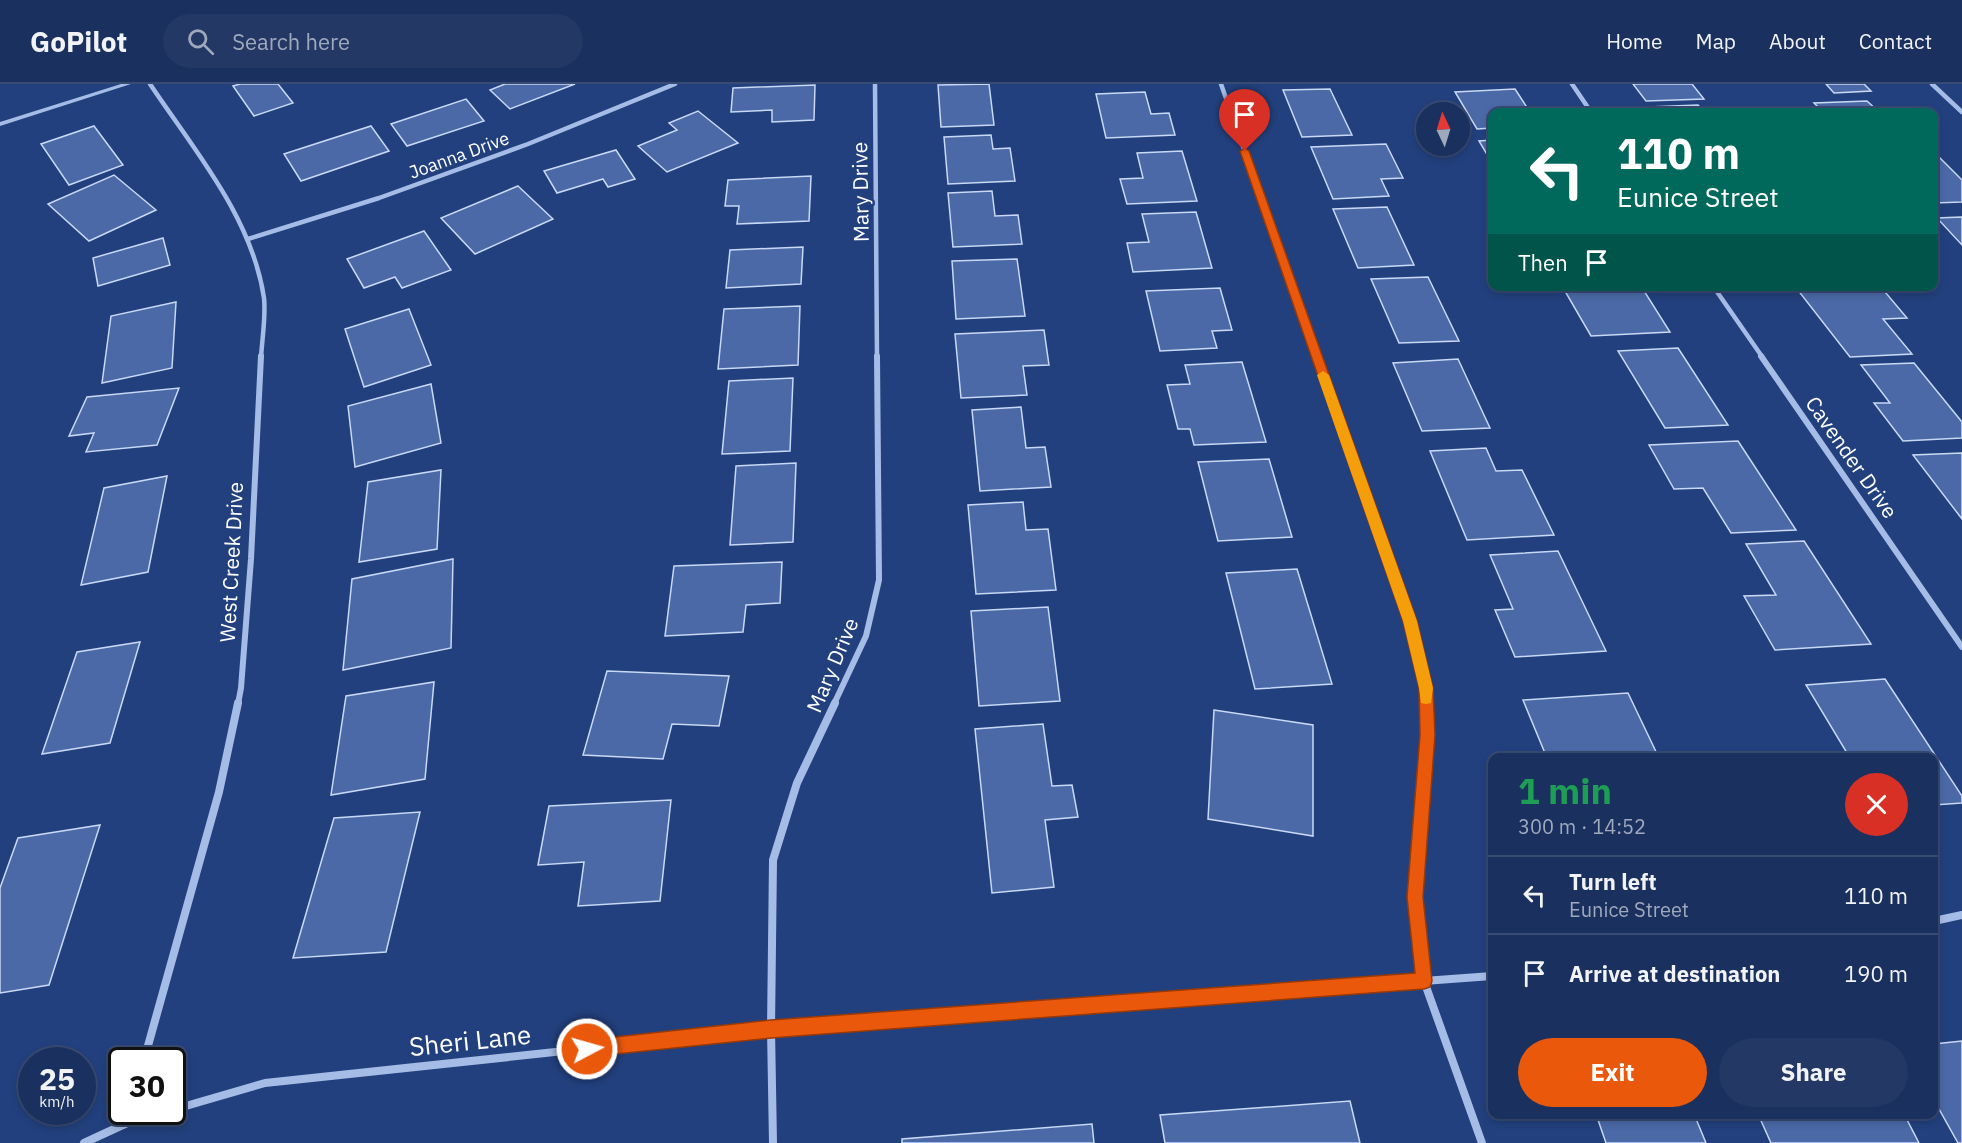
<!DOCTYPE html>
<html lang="en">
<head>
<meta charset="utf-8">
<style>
  :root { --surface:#1a305e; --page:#233864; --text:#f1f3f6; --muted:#9fa9bc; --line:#384b73; --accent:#ea580c }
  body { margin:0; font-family:"IBM Plex Sans",sans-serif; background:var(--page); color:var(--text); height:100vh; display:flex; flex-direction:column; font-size:22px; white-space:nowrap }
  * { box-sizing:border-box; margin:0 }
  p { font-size:20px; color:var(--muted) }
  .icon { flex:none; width:33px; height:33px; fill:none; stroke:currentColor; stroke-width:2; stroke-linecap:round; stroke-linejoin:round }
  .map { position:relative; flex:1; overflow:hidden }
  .panel { position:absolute; left:1488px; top:669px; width:450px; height:366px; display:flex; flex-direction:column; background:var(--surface); border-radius:12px; box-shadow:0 3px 9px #0003,0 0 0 2px var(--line) }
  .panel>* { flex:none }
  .guide { position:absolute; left:1488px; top:24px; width:450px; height:183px; border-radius:12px; box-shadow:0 3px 9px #0003,0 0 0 2px var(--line); background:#00695c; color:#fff; overflow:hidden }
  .needle { width:39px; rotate:356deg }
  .controls { position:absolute; left:1416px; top:18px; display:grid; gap:12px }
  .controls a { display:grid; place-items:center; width:54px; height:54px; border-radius:50%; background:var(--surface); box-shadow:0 3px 9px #0003,0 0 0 2px var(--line); font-size:30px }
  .speed { position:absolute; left:18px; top:963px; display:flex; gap:12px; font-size:30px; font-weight:700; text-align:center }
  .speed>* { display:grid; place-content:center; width:78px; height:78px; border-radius:50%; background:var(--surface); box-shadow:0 3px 9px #0003,0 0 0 2px var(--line); line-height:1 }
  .speed small { font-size:15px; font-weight:400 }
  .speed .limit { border:3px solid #111; border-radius:9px; background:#fff; color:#111 }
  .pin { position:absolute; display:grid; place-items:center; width:51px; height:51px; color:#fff; margin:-62px -26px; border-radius:50% 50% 50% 0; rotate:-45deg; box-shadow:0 0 6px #0007 }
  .pin .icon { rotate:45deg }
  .me { position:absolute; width:66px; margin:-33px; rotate:84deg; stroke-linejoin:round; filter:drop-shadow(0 0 4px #0008) }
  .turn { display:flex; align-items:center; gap:21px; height:126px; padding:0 30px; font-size:27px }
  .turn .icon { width:78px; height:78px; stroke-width:2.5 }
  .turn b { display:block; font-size:42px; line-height:51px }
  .then { display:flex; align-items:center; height:57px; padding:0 30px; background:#0003; gap:12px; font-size:22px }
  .round { display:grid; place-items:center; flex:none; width:63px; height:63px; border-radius:32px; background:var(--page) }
  .headline { display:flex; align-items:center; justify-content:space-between; height:102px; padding:0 30px }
  h1 { font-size:36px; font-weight:700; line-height:45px; color:#1e9e55 }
  .primary-button { display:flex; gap:12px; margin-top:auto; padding:12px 30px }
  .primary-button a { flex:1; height:69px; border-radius:36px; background:var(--accent); color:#fff; font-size:24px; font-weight:700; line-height:69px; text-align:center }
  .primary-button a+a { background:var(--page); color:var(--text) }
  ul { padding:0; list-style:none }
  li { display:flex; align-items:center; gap:18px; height:78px; padding:0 30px; border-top:2px solid var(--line) }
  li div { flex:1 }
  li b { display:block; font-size:22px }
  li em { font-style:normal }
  header { display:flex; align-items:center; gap:36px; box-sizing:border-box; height:84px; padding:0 30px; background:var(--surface); border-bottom:2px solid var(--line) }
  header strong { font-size:28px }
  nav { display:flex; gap:33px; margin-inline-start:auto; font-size:21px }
  .search { width:420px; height:54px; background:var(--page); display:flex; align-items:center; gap:15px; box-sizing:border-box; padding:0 21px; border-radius:33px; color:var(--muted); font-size:22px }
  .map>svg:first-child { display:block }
</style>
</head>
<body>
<header>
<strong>GoPilot</strong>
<div class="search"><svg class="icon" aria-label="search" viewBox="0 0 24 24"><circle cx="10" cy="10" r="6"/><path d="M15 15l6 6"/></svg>Search here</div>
<nav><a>Home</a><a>Map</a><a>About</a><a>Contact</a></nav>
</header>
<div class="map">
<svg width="1962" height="1059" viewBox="0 0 1962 1059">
  <rect width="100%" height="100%" fill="#22407d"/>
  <g fill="#4a69a6" stroke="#c8d8f5" stroke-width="1.5">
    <path d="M240,0H278L293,19L254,32L233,2Z"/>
    <path d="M505,0H575L510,25L490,6Z"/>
    <path d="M989,0L994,41L941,43L938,1Z"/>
    <path d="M1633,0H1692L1704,15L1646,17Z"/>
    <path d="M1826,0H1864L1871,7L1834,9Z"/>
    <path d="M815,1L814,36L772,38V26L731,28L733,4Z"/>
    <path d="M1330,5L1352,51L1302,53L1283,6Z"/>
    <path d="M1515,5L1530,28H1492V44L1477,45L1455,8Z"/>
    <path d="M1145,8L1151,30L1169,29L1175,51L1106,54L1096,10Z"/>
    <path d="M466,15L484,37L407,62L391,40Z"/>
    <path d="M1867,17L1879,28H1823L1814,19Z"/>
    <path d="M1698,21L1704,28H1653L1649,23Z"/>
    <path d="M698,27L738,59L667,88L638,62L677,46L669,39Z"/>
    <path d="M94,42L123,81L69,101L41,60Z"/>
    <path d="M371,42L389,67L301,97L284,70Z"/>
    <path d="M991,51L993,65L1010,64L1015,97L948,100L944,53Z"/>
    <path d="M1492,56V79L1479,57Z"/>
    <path d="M1386,60L1403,94L1381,95L1389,112L1333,115L1311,63Z"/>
    <path d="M616,66L635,95L608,103L603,95L557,109L544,87Z"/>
    <path d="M1182,67L1197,117L1127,120L1120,95L1143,94L1137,69Z"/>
    <path d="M1936,70L1962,96V118L1934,119V71Z"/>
    <path d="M114,91L156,126L89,157L48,120Z"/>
    <path d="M811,92L809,137L737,140L739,122H725L728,96Z"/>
    <path d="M518,102L553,135L475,170L441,134Z"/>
    <path d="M992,107L995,132L1018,131L1022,160L953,163L948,109Z"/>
    <path d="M1387,123L1414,181L1358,184L1333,125Z"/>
    <path d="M1196,128L1212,184L1133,188L1127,159L1149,158L1142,130Z"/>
    <path d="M1962,133V161L1937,134Z"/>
    <path d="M424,147L451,186L402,204L395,193L364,204L347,175Z"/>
    <path d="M163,154L170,181L98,202L93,174Z"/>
    <path d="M803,163L801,200L726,204L730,166Z"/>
    <path d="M1017,175L1025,232L956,235L952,177Z"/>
    <path d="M1428,193L1459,257L1399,259L1371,195Z"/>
    <path d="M1562,202H1641L1670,248L1591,252Z"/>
    <path d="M1880,202L1907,234L1883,235L1912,270L1850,273L1797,205Z"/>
    <path d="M1220,204L1232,246L1212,247L1217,264L1160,267L1146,207Z"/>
    <path d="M176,218L172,284L102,299L111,232Z"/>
    <path d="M800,222L798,281L718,285L724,225Z"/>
    <path d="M409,225L431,281L364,303L345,245Z"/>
    <path d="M1044,246L1049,281L1023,282L1027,311L961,314L955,250Z"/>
    <path d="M1678,264L1728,341L1665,344L1618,267Z"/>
    <path d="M1458,275L1490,344L1422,347L1393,279Z"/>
    <path d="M1242,278L1266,358L1194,361L1190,345H1178L1167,301L1190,300L1185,281Z"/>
    <path d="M1914,279L1962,338V354L1903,357L1874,319H1890L1861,281Z"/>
    <path d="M793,294L790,367L722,370L729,297Z"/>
    <path d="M431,300L441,359L355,383L348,322Z"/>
    <path d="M179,304L157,361L86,368L94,349L69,352L87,313Z"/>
    <path d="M1021,323L1026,364L1045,363L1051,403L980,407L972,326Z"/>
    <path d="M1738,357L1796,446L1731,449L1703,404L1674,405L1649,361Z"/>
    <path d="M1486,364L1496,387L1522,386L1554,451L1467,456L1430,367Z"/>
    <path d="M1962,369V435L1913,371Z"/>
    <path d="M1269,375L1292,453L1218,457L1198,378Z"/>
    <path d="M796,379L793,458L730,461L736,382Z"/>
    <path d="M441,386L437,465L359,478L368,398Z"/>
    <path d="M167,392L148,488L81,501L104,404Z"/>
    <path d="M1023,418L1026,446L1048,445L1056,506L976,510L968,421Z"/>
    <path d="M1804,457L1871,560L1775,566L1744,512L1776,511L1746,460Z"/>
    <path d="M1558,467L1606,567L1515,573L1495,526L1513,525L1490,471Z"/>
    <path d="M453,475L451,564L343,586L352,495Z"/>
    <path d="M782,478L780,519L746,521L743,548L665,552L674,482Z"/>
    <path d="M1297,485L1332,600L1255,605L1226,489Z"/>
    <path d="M1048,523L1060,617L979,622L971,527Z"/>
    <path d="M140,558L110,659L42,670L77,568Z"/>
    <path d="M607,587L729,592L719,642L672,640L663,675L583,671Z"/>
    <path d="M1885,595L1962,712V719L1934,721V674H1850L1806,601Z"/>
    <path d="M434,598L425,695L331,711L346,612Z"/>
    <path d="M1628,609L1659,674H1547L1523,616Z"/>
    <path d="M1214,626L1313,641V752L1208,735Z"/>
    <path d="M1043,640L1052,702L1072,701L1078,733L1045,736L1054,803L992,809L975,645Z"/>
    <path d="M671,716L660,817L578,822L584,778L538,781L549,722Z"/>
    <path d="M420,728L386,868L293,874L334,734Z"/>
    <path d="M100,741L49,901L0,909V804L18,754Z"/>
    <path d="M1962,957V1059H1958L1934,1016V960Z"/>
    <path d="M1350,1017L1360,1059H1165L1160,1031Z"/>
    <path d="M1596,1030H1694L1706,1059H1606Z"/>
    <path d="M1758,1030H1904L1919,1059H1771Z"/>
    <path d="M1092,1040L1094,1059H902V1055Z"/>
  </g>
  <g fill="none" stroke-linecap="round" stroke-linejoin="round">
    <g stroke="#a5bce6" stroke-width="4.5">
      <path d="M150,0C194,66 252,133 264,214C266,233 262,255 261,274"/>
      <path d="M875,0L877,274"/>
      <path d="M1221,0L1317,274"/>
      <path d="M1572,0L1591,28"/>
      <path d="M1932,0L1962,28"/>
      <path d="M248,155L379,114L528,60L675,0"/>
      <path d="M1713,202L1763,274"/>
    </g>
    <g stroke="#a5bce6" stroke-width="6">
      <path d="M1317,272L1410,537L1426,604V620"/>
      <path d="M1761,272L1962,563"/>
      <path d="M238,620L241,604L251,475L261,272"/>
      <path d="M834,620L866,552L879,496L877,272"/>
    </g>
    <g stroke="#a5bce6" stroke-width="8">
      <path d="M1426,619L1427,651L1415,813L1419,861L1424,897L1482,1059"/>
      <path d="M1934,837L1962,831"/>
      <path d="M144,976L219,708L238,619"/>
      <path d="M172,1026L265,999L771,945L1492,892"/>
      <path d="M125,1040L129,1028"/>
      <path d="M84,1059L125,1040L167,1028"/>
      <path d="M773,1059L771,945L773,776L797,699L835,619"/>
    </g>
    <path fill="#a5bce6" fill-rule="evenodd" d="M121,0H131L0,42V38Z"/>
  </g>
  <path fill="#ea580c" stroke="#983908" stroke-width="1.5" d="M1245,64L1249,67L1417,537L1433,604L1435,651L1423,813L1432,897L1430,903L1424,905L771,954L587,973L581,971L578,965L581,958L587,956L771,936L1415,889L1407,813L1420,651L1419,604L1403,537L1240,67Z"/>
  <path fill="#f59e0b" d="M1323,287L1329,291L1417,537L1433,604L1431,619L1426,620L1421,619L1419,604L1403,537L1317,291Z"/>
  <g text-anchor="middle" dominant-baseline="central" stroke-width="5" stroke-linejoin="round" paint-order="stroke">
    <g font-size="18" fill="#fff" stroke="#22407d">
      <text transform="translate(459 71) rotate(-20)">Joanna Drive</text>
    </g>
    <g font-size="21" fill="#fff" stroke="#22407d">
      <text transform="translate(860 108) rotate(-91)">Mary Drive</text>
      <text transform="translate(1852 373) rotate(55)">Cavender Drive</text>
      <text transform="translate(231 478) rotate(-87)">West Creek Drive</text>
      <text transform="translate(832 581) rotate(-67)">Mary Drive</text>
    </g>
    <g font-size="26" fill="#fff" stroke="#22407d">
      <text transform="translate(470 956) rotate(-6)">Sheri Lane</text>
    </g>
  </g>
</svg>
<div class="controls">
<a><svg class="needle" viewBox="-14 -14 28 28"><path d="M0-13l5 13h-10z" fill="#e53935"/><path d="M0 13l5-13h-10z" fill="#9fa9bc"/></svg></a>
</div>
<div class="speed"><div>25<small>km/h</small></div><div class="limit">30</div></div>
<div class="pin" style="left:1245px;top:67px;background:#d93025"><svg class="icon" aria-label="arrive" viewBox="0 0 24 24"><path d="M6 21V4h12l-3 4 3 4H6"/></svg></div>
<svg class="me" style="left:587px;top:965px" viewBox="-20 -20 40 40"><circle r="17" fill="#ea580c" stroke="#fff" stroke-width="3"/><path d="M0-11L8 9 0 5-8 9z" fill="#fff"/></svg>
<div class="guide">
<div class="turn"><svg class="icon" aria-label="left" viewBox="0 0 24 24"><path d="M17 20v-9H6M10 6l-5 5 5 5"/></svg><div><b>110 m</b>Eunice Street</div></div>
<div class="then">Then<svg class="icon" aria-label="arrive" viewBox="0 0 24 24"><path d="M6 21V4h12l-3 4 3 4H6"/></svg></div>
</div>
<section class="panel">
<div class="headline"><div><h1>1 min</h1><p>300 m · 14:52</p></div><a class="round" style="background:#d93025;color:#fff"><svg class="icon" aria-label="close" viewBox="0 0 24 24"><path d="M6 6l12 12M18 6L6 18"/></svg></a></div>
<ul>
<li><svg class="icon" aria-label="left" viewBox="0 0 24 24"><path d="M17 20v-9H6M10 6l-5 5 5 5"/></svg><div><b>Turn left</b><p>Eunice Street</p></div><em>110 m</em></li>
<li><svg class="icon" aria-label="arrive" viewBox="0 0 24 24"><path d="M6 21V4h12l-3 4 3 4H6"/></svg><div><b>Arrive at destination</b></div><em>190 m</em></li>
</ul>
<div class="primary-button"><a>Exit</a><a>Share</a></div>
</section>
</div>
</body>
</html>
